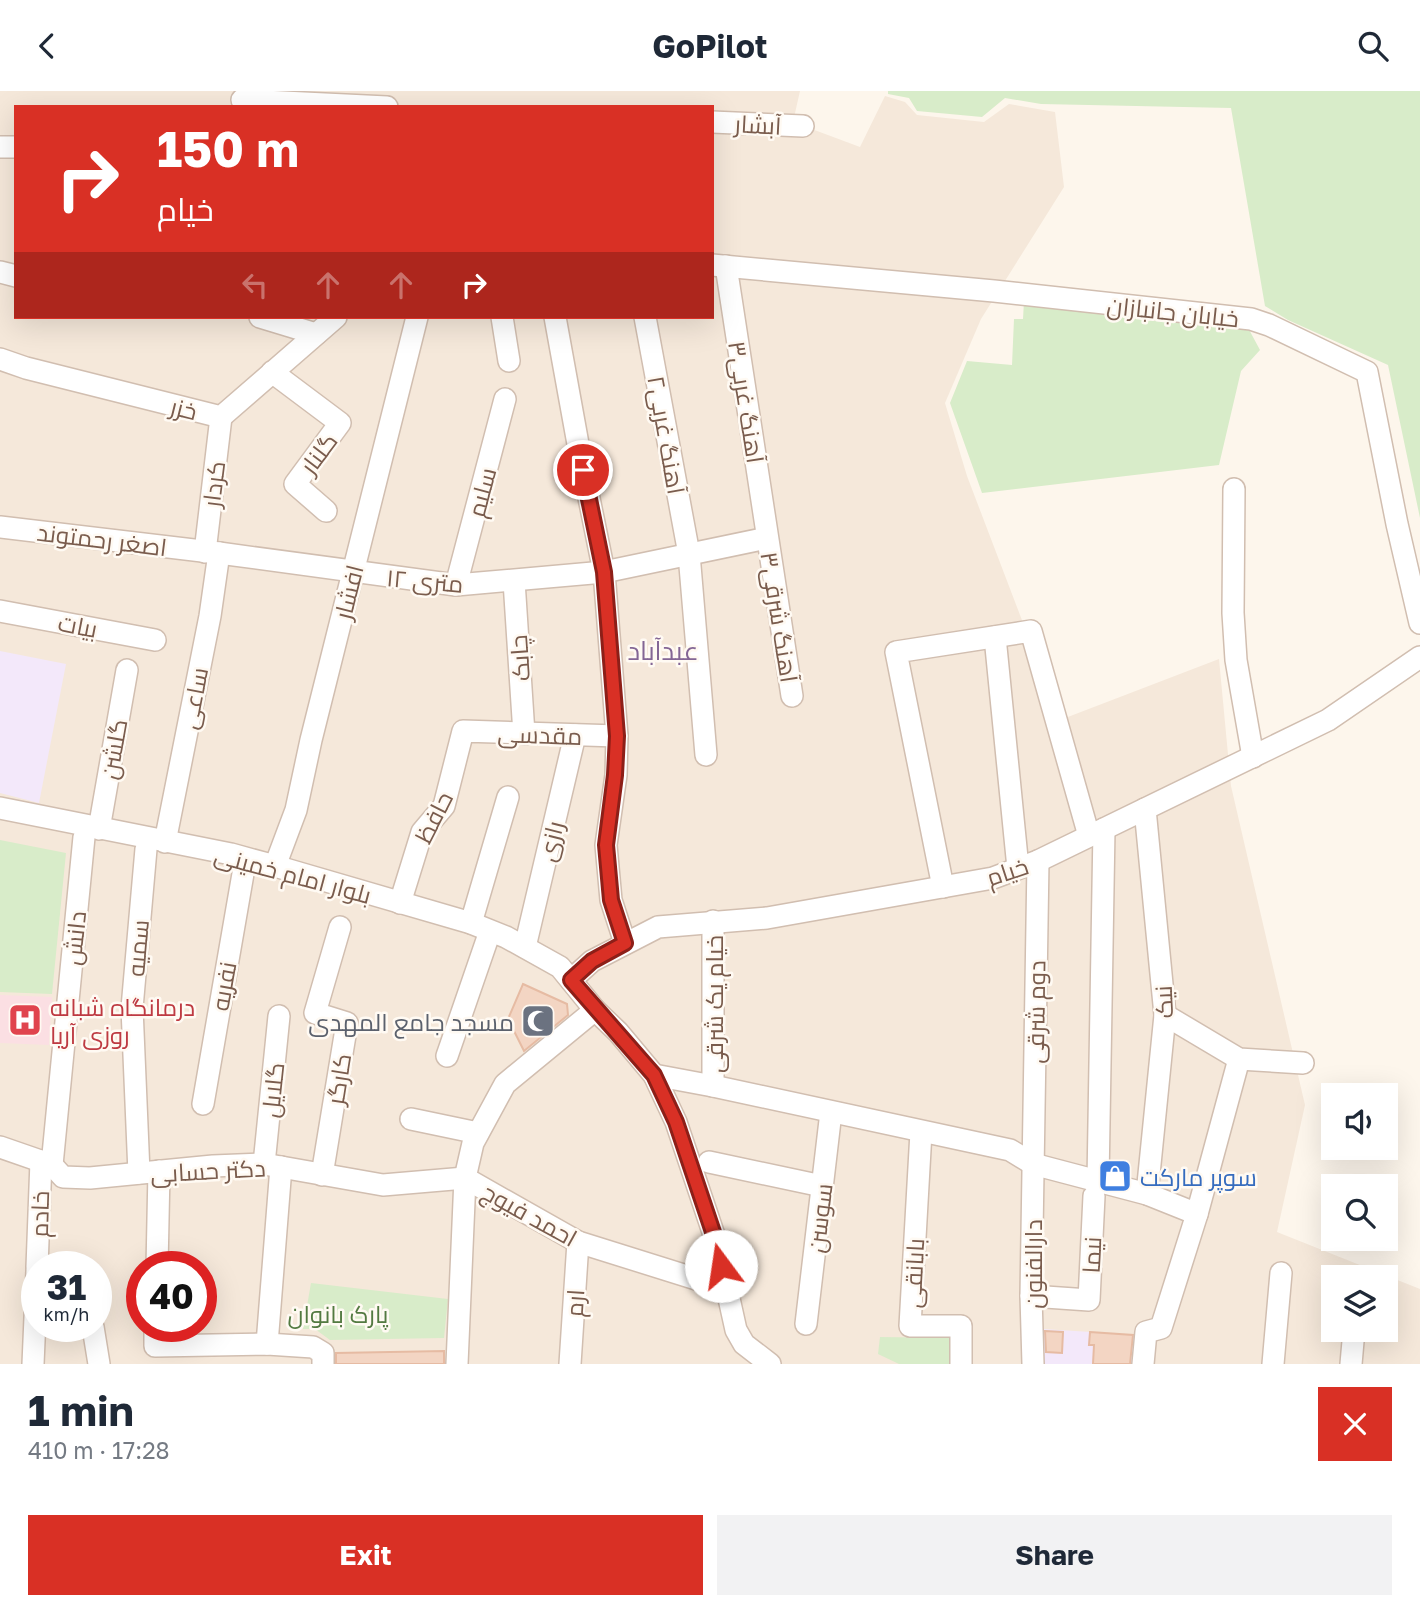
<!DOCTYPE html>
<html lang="en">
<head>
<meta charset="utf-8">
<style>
  :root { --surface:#fff; --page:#f2f2f3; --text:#1f2937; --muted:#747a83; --accent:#d93025 }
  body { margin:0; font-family:"Golos Text",Cairo,sans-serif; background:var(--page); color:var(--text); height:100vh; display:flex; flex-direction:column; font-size:26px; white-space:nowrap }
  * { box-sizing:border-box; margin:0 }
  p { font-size:23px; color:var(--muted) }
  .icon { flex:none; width:38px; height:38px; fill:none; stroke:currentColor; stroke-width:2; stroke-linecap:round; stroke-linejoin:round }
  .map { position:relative; height:1273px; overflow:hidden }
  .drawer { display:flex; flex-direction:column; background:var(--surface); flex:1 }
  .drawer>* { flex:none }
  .banner { position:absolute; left:14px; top:14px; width:700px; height:214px; border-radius:0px; box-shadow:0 7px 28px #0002; background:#d93025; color:#fff; overflow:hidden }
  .buttons { position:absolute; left:1321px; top:992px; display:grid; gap:14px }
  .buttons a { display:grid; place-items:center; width:77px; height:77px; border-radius:0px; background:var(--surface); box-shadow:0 7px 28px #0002; font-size:35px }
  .speed { position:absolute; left:21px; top:1160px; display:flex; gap:14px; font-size:35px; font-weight:700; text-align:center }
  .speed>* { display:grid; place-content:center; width:91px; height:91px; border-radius:50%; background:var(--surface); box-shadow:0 7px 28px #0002; line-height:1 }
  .speed small { font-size:18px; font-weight:400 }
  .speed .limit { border:10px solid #d22; background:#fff; color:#111 }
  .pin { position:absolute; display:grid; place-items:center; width:60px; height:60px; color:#fff; margin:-30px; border:4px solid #fff; border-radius:50%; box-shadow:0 2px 7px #0007 }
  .me { position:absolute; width:77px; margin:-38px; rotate:346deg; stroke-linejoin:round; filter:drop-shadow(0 0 5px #0008) }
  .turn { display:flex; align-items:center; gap:24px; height:147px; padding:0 28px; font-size:32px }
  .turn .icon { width:91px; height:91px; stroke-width:2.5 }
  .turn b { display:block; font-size:49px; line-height:60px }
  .lanes { display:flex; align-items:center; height:66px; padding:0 28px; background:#0003; justify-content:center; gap:35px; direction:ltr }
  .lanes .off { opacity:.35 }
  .round { display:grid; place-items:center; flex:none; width:74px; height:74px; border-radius:0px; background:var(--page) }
  .overview { display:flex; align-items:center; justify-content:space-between; height:119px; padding:0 28px }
  h1 { font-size:42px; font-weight:700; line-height:52px }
  .cta { display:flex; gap:14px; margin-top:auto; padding:14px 28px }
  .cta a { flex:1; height:80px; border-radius:0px; background:var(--accent); color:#fff; font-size:28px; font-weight:700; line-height:80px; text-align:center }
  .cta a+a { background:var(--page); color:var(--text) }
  header { display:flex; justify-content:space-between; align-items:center; height:91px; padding:0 28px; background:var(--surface); font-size:32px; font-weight:700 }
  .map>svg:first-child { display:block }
</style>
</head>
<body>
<header><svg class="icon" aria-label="back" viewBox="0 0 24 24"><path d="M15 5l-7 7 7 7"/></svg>GoPilot<svg class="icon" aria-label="search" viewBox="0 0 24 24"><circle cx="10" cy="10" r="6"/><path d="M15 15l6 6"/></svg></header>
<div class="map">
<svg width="1420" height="1273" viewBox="0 0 1420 1273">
  <rect width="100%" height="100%" fill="#fdf6ec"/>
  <path fill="#f5e8da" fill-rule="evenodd" d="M0,0H800L793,31L860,56L885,5L905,11L917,24L984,31L1009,13L1055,21L1064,96L981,228L945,312L967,385L1060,629L1219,568L1231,695L1305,1014L1277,1141L1420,1198V1273H0ZM16,16H712V226H16ZM37,1176H96V1236H37ZM142,1176H201V1236H142ZM1334,1186H1386V1239H1334Z"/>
  <g fill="#f3e8fa">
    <path d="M0,560L66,573L39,712L0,702Z"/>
    <path d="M1043,1238L1139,1244L1136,1273H1044Z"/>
  </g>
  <path fill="#fbdfe3" d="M0,904L52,906L49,954L0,952Z"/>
  <g fill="#d8ecc9">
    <path d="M888,0H1420V427L1388,274L1288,229L1265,215L1231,17L1041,13L1005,7L982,26L917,20L909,7L888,3Z"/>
    <path d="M1024,210L1246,233L1260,259L1241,280L1219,374L982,402L950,312L967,270L1012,274L1014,228H1023Z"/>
    <path d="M0,749L66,762L52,903L0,901Z"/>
    <path d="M311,1192L448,1208L444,1247L330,1249L315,1238H303Z"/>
    <path d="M880,1246L954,1247L953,1273H899L878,1263Z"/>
  </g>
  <g fill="#f3d5c3" stroke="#e6bba3" stroke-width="2">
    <path d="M523,893L567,913L568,924L524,960L508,928Z"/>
    <path d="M1045,1240L1063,1241L1062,1262L1046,1261Z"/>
    <path d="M1090,1241L1133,1244L1130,1273H1093L1094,1254H1089Z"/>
    <path d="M444,1260V1273H336V1262Z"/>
  </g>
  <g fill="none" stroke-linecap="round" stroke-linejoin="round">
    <defs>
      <g id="minor">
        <path d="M242,9L387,16"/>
        <path d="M712,31L803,35"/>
        <path d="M0,56H16"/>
        <path d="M712,174L994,200L1251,228L1269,234L1367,281L1397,433L1420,532"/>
        <path d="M726,175L792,605"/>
        <path d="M0,181L16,185"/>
        <path d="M260,226L316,243"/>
        <path d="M502,226L509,270"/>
        <path d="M555,226L578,353L604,481L617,645L616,684L606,754L611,809L625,852"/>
        <path d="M645,226L689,463L706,664"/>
        <path d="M0,268L26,277L221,326L336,226"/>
        <path d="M272,281L340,332L295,393L326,420"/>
        <path d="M1234,398L1233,522L1236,569L1253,666"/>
        <path d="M0,436L219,462L456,494L604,481L767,447"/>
        <path d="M205,461L221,326"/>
        <path d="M514,490L524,643"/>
        <path d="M456,494L505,308"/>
        <path d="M0,520L155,549"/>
        <path d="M995,546L1018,777"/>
        <path d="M0,717L231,763L275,775L471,832L506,846L560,876L595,919L618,941L654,984L676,1031L717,1153L736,1239L744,1253L770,1273"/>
        <path d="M1145,718L1165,924L1147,1103"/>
        <path d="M99,738L127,579"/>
        <path d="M165,751L210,525L219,462"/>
        <path d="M275,775L296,719L311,649L417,226"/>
        <path d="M943,796L896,561L1031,540L1089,745"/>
        <path d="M400,812L422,741L444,715L463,640L617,645"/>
        <path d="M471,832L508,706"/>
        <path d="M525,856L575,644"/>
        <path d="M571,889L592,870L658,836L767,827L993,787L1038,770L1328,629L1420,566"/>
        <path d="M1165,924L1239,968L1303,972"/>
        <path d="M447,965L487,849"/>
        <path d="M654,984L713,995L1010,1059L1033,1073L1147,1103L1197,1123"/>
        <path d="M713,995V830"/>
        <path d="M203,1013L244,777"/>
        <path d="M411,1028L478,1042"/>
        <path d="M921,1041L910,1235H961V1273"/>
        <path d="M0,1056L52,1074L63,1086L90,1087L213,1075L264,1073L383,1094L465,1087"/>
        <path d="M709,1071L822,1095"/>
        <path d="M264,1073L279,925"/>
        <path d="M52,1074L84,746"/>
        <path d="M139,1082L132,917L146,758"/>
        <path d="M322,1084L347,932L315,922L340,836"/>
        <path d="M465,1087L578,1151L725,1197"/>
        <path d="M1098,1090L1104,738"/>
        <path d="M37,1176L41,1070"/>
        <path d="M157,1176L159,1080"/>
        <path d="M1031,1205L1089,1209L1094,1105"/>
        <path d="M806,1233L831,1021"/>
        <path d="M93,1236L99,1273"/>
        <path d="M155,1236V1255L267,1253L313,1256L323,1262V1273"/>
        <path d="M267,1253L281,1076"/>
        <path d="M33,1273L37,1180"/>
        <path d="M457,1273L465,1087L473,1052L505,993L595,919"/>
        <path d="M570,1273L578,1151"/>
        <path d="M1033,1273L1031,1205L1038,770"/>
        <path d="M1143,1273L1146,1241L1161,1237L1197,1123L1239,968"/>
        <path d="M1273,1273L1281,1182"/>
        <path d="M1351,1273L1354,1239"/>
      </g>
    </defs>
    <use href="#minor" stroke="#d1beb0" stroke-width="24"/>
    <use href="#minor" stroke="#fff" stroke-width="21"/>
  </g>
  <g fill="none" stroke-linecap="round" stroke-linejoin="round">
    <defs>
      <path id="route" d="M583,379L604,481L617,645L615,684L606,754L611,809L625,852L592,870L571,889L654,984L676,1031L717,1153L721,1175"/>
    </defs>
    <use href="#route" stroke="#8d1f18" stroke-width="18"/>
    <use href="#route" stroke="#d93025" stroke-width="12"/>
  </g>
  <defs>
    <symbol id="hospital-square" viewBox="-11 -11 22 22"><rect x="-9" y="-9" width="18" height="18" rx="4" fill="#e0444e" stroke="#fffaf3"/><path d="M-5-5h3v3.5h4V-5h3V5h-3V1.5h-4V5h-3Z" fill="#fff"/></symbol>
    <symbol id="mosque-square" viewBox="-11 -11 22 22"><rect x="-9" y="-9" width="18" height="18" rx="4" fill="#6b7280" stroke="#fffaf3"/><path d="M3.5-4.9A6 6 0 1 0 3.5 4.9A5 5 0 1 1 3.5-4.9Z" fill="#fff"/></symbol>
    <symbol id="shop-square" viewBox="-11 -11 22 22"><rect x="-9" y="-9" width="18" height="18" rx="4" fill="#3f7fe0" stroke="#fffaf3"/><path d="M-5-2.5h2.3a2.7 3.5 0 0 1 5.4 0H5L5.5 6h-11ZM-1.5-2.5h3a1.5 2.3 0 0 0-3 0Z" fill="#fff"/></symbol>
  </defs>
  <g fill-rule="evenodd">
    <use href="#hospital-square" x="6" y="910" width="38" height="38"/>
    <use href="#mosque-square" x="519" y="911" width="38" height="38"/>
    <use href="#shop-square" x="1096" y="1066" width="38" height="38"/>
  </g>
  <g text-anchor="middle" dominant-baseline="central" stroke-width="5" stroke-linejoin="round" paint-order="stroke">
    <g font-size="24" fill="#7a5c4d" stroke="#fffaf3">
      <text transform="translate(758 33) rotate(3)">آبشار</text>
      <text transform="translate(1173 220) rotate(6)">خیابان جانبازان</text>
      <text transform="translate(747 311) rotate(81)">آهنگ غربی۳</text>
      <text transform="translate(184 317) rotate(14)">خزر</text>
      <text transform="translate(667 344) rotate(80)">آهنگ غربی۲</text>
      <text transform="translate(318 362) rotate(-53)">گلنار</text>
      <text transform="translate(213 393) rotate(-83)">کردار</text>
      <text transform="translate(481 401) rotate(-75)">سلیم</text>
      <text transform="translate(102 448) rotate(7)">اصغر رحمتوند</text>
      <text transform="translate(425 489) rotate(5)">۱۲ متری</text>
      <text transform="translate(348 501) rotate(-76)">افشار</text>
      <text transform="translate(780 526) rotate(81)">آهنگ شرقی۳</text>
      <text transform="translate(78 534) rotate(11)">بیات</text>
      <text transform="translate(519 567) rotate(-94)">چابک</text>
      <text transform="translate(193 607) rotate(-79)">ساعی</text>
      <text transform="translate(540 643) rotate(2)">مقدسی</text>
      <text transform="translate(113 658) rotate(-80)">گلشن</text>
      <text transform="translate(433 726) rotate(-63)">حافظ</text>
      <text transform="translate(550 750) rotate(-76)">رازی</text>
      <text transform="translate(1007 780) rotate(-18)">خیام</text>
      <text transform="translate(293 783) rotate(15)">بلوار امام خمینی</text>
      <text transform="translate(74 847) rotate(-84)">دانش</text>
      <text transform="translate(137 857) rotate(-85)">سمیه</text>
      <text transform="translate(223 895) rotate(-80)">نفریه</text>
      <text transform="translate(1163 911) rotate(-93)">نیک</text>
      <text transform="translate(713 913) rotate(-90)">خیام یک شرقی</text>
      <text transform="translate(1035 921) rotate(-89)">دوم شرقی</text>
      <text transform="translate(338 988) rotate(-81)">کارگر</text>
      <text transform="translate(272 999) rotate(-84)">گلایل</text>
      <text transform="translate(208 1079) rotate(-3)">دکتر حسابی</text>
      <text transform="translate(39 1123) rotate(-88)">خادم</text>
      <text transform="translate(530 1123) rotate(29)">احمد فیوج</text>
      <text transform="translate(819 1127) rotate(-83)">سوسن</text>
      <text transform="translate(1091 1164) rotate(-87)">نیما</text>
      <text transform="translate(1032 1173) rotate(-90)">دارالفنون</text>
      <text transform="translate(913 1182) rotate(-87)">بابانقی</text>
      <text transform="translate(574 1212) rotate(-86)">ارم</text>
    </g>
    <g font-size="24" fill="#be3a42" stroke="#fffaf3" text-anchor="start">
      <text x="50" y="915">درمانگاه شبانه<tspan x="50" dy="28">روزی آریا</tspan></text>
    </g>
    <g font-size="24" fill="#5b616d" stroke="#fffaf3" text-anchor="end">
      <text x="514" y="930">مسجد جامع المهدی</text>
    </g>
    <g font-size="24" fill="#366cbe" stroke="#fffaf3" text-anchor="start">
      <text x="1140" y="1085">سوپر مارکت</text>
    </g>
    <g font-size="24" fill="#537a41" stroke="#fffaf3">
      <text x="338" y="1222">پارک بانوان</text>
    </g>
    <g font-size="26" fill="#846695" stroke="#fffaf3">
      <text x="663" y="559">عبدآباد</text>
    </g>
  </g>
</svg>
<div class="buttons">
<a><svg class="icon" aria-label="sound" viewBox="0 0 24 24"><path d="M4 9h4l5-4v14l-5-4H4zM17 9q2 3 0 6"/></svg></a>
<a><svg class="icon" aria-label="search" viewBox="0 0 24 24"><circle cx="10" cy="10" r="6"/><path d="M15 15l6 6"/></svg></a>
<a><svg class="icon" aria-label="layers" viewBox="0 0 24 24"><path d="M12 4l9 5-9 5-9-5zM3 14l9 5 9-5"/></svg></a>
</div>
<div class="speed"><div>31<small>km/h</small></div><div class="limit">40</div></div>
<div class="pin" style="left:583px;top:379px;background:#d93025"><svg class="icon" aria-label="arrive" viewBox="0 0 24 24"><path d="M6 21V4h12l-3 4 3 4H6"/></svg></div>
<svg class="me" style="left:721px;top:1175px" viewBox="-20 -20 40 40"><circle r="19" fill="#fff"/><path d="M0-13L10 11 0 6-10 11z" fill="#d93025"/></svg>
<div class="banner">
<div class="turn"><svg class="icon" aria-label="right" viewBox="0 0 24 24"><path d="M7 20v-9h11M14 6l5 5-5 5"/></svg><div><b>150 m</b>خیام</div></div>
<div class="lanes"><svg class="icon off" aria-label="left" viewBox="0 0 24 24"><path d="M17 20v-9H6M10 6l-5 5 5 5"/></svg><svg class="icon off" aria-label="ahead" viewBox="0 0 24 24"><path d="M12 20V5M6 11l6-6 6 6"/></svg><svg class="icon off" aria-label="ahead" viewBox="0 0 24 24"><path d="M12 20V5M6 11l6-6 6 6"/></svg><svg class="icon" aria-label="right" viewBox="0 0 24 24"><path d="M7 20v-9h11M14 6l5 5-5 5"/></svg></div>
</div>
</div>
<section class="drawer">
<div class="overview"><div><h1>1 min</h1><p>410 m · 17:28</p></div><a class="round" style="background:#d93025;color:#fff"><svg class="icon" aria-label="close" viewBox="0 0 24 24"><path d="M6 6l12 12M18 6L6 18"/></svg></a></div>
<div class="cta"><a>Exit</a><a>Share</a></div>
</section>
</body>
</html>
